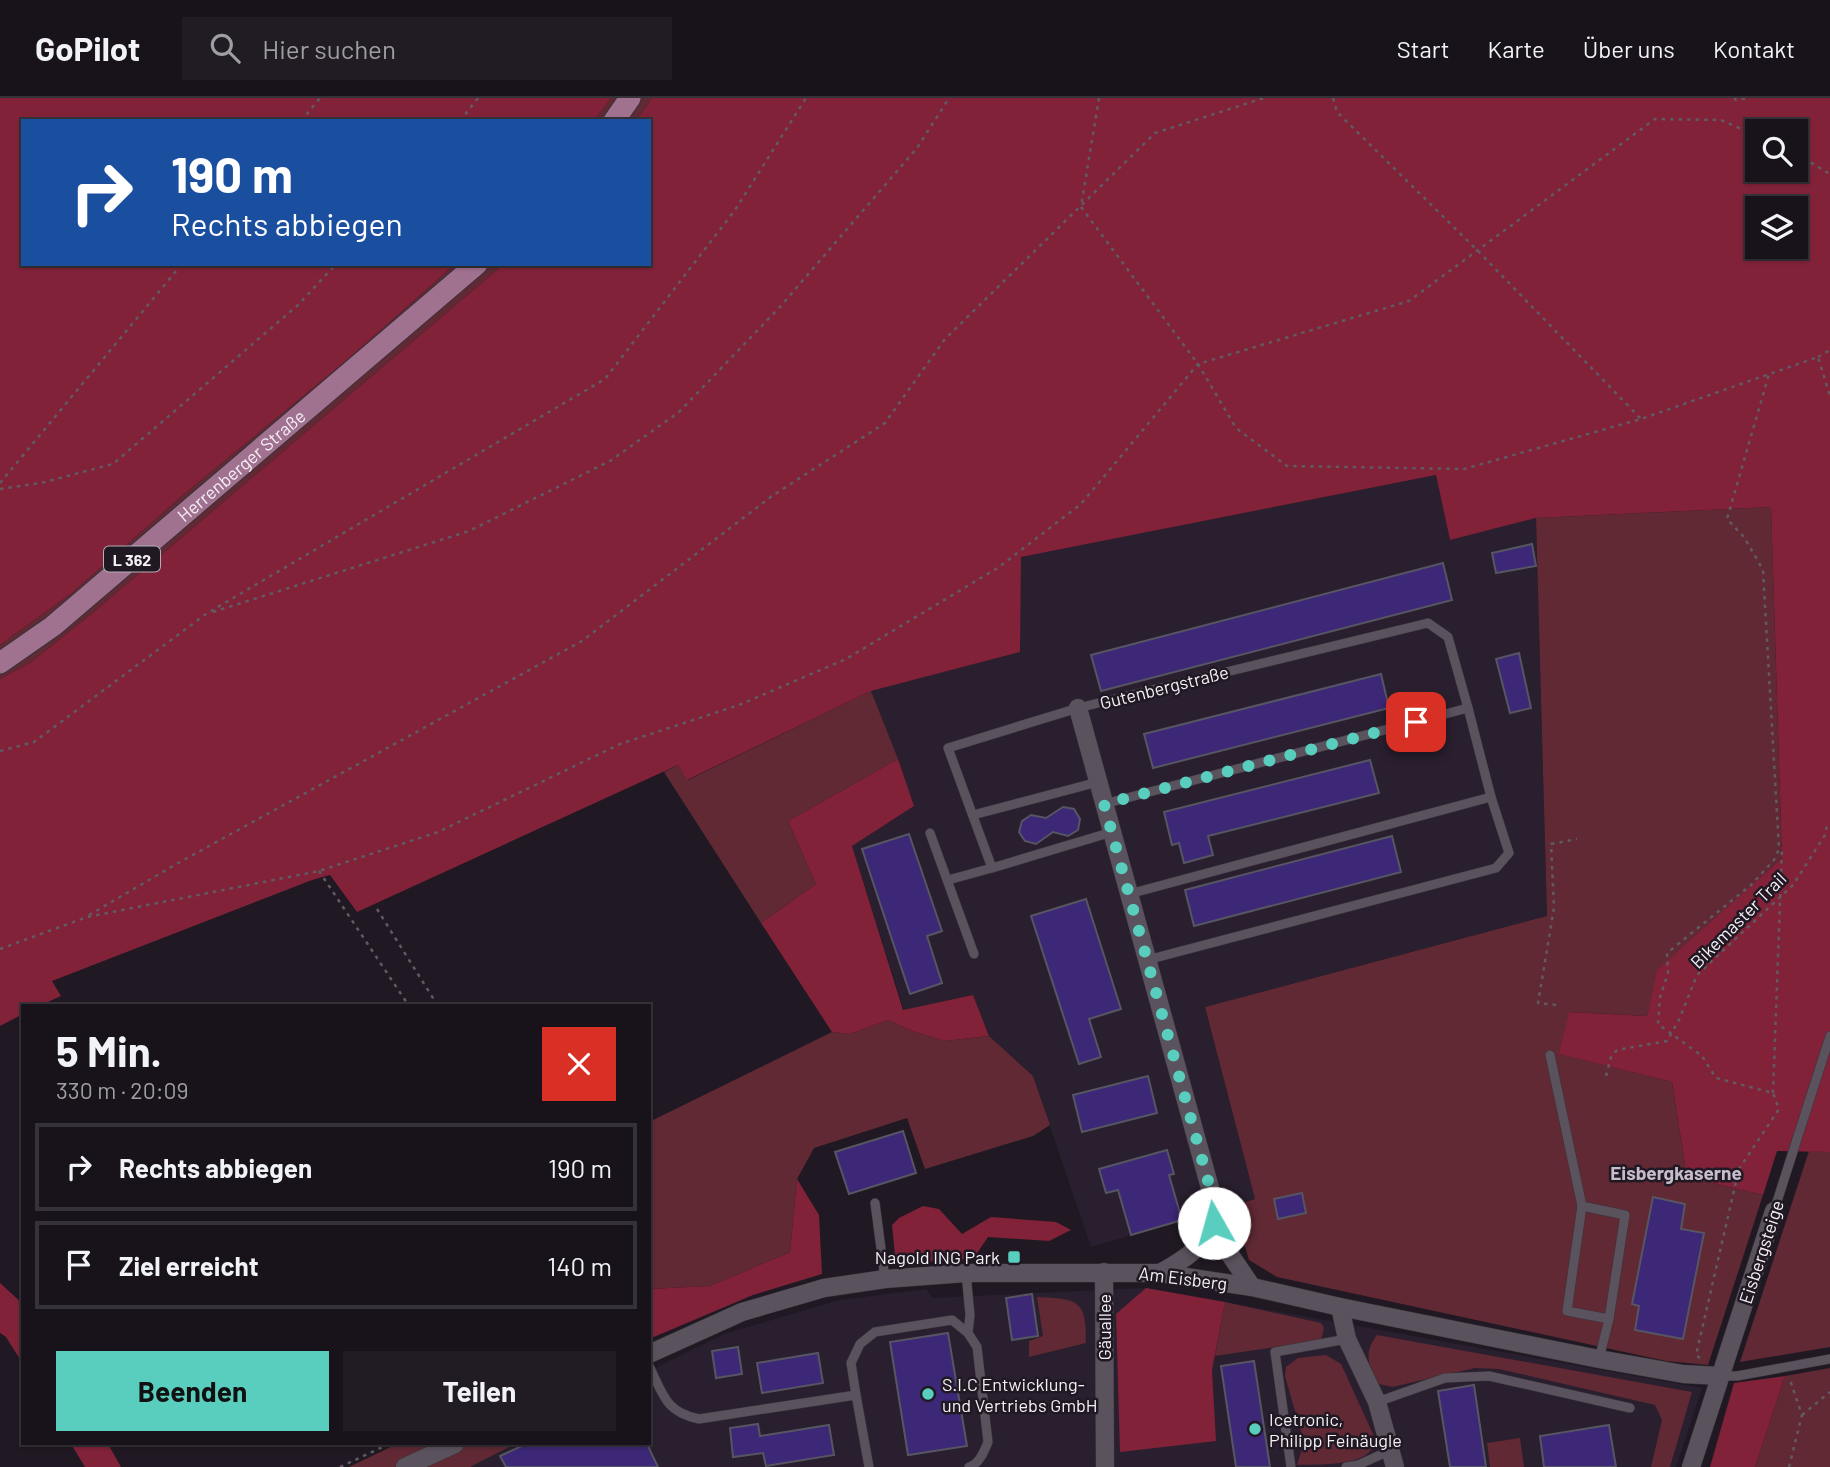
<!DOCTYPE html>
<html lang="de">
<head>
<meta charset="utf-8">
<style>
  :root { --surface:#18131a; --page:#211c23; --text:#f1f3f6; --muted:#9f9ea2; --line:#363239; --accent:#59cebf }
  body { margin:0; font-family:Barlow,sans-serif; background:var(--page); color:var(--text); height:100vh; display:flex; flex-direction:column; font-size:26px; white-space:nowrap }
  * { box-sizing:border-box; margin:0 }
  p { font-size:23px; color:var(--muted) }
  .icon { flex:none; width:38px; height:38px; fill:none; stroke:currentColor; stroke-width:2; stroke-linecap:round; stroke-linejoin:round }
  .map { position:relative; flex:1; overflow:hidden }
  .drawer { position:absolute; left:21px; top:906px; width:630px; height:441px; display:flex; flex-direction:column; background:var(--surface); border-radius:0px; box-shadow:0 2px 5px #0004,0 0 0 2px var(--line) }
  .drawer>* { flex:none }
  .top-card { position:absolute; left:21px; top:21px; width:630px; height:147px; border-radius:0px; box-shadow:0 2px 5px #0004,0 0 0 2px var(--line); background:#1a4fa0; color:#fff; overflow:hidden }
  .tools { position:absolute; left:1745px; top:21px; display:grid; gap:14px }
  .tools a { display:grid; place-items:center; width:63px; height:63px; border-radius:0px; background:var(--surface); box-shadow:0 2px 5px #0004,0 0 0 2px var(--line); font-size:35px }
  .pin { position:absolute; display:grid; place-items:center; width:60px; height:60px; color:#fff; margin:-30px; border-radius:14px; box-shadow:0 4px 10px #0006 }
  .me { position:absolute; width:77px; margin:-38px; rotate:353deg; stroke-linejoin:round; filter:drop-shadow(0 0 5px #0008) }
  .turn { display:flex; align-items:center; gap:24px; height:147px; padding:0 35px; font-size:32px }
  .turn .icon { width:91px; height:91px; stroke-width:2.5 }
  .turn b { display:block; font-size:49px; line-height:60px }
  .round { display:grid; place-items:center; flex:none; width:74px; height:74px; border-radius:0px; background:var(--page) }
  .headline { display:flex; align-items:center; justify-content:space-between; height:119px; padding:0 35px }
  h1 { font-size:42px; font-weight:700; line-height:52px }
  .action { display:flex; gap:14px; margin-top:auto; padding:14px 35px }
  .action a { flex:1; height:80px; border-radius:0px; background:var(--accent); color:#111; font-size:28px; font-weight:700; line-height:80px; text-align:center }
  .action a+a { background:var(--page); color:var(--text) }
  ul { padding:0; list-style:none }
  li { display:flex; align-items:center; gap:21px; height:88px; margin:0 14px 10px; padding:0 21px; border:4px solid var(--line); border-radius:0px }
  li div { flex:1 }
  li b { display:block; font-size:26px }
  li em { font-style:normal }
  header { display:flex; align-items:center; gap:42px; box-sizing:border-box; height:98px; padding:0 35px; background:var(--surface); border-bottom:2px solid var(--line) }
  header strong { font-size:33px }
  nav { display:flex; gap:38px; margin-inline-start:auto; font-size:24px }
  .search { width:490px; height:63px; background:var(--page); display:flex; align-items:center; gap:18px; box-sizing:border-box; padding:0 24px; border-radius:0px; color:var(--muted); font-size:26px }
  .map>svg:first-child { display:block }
</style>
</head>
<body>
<header>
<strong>GoPilot</strong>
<div class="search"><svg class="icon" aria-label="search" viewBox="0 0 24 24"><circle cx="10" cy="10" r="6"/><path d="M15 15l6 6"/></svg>Hier suchen</div>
<nav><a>Start</a><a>Karte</a><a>Über uns</a><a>Kontakt</a></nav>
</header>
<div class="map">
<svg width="1830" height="1369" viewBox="0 0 1830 1369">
  <rect width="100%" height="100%" fill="#201923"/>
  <g fill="#2a1f2e">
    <path d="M1436,377L1450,442L1536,420L1547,818L1205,909L1255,1101L1091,1149L1033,978L989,938L973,897L904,912L852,748L914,708L871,593L1019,554L1021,459Z"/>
    <path d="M1146,1190L1702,1290L1676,1369H459L505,1346H649V1273L724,1236L840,1202L926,1191L933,1200Z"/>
  </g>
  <g fill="#602933">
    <path d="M611,0H652L636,23H594Z"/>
    <path d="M455,166H504L89,518L31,564L0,581V547L72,495L183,397L347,262Z"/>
    <path d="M1771,409L1782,760L1658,872L1647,918L1570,914L1560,956L1672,984L1687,1079L1763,1097L1708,1267L1666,1263L1277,1179L1249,1162L1233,1108L1255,1101L1205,909L1547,818L1536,420Z"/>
    <path d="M871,593L898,661L788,723L816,786L761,825L664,674L678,667L688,682Z"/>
    <path d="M888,922L912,933L944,943L989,938L1033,978L1050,1027L1033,1038L925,1071L907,1020L814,1050L797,1081L790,1154L710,1188L649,1191V1024L832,934L850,936Z"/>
    <path d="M1809,1053L1830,1054V1249L1740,1264Z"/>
    <path d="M1037,1199C1077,1201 1087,1201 1086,1245L1029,1259V1243L1043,1238Z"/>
    <path d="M1225,1204L1321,1225L1324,1230L1321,1242L1215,1258Z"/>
    <path d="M1377,1237L1692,1294L1670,1369H1651L1662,1322L1655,1307L1499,1271L1475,1270L1392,1289L1379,1286C1368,1268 1363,1255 1377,1237Z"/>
    <path d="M1326,1257L1341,1266L1373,1336C1373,1340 1374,1344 1373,1348C1366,1369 1316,1366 1297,1367L1304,1344L1285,1278L1286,1269L1298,1260Z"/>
    <path d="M1830,1270V1369H1755L1785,1278Z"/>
    <path d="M1520,1340L1524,1369H1490L1487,1345Z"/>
    <path d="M397,1346H515L470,1369H349Z"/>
  </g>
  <g fill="#812239" fill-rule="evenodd">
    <path d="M0,0H611L594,23H23V166H455L347,262L183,397L72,495L0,547Z"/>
    <path d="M652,0H1830V1054L1777,1053L1763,1097L1687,1079L1672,984L1559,956L1569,914L1647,918L1657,872L1782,760L1771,409L1536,420L1450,442L1436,377L1021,459L1020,554L871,593L687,682L678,667L357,814L330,777L312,782L52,883L61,898L39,908H23V916L0,928V581L31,564L89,518L504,166H649V23H636ZM1757,33H1796V72H1757ZM1757,110H1796V149H1757Z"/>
    <path d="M898,661L914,708L852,748L903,912L973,897L989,938L944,943L912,933L888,922L850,936L832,934L761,825L816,786L788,723Z"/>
    <path d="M797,1081L819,1117L822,1176L753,1197L649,1241V1191L710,1188L790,1154Z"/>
    <path d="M923,1108L939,1111L962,1136L991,1119L1056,1124L1071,1132L1049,1143L988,1139L973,1161L904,1165L895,1157L892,1127L899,1120Z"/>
    <path d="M0,1185L23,1206V1266L6,1239L0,1235Z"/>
    <path d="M1146,1190L1225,1204L1212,1272L1216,1343L1120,1354L1116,1216Z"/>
    <path d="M1785,1278L1755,1369H1710L1734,1285Z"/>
    <path d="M71,1346H108L121,1369H85Z"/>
  </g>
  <g fill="#3d2777" stroke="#565562" stroke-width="2">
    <path d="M1532,446L1536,468L1496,475L1492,455Z"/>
    <path d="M1443,465L1452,502L1101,593L1091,557Z"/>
    <path d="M1519,555L1531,610L1510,615L1496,561Z"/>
    <path d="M1381,576L1389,610L1153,670L1144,636Z"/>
    <path d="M1370,662L1379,695L1208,738L1213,757L1184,765L1179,745L1172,747L1164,714Z"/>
    <path d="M1063,709L1074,711L1080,721L1078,732L1068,738L1053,734L1036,746L1025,743L1019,734L1022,723L1031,717L1046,720Z"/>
    <path d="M909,736L942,833L927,838L942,885L910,896L862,751Z"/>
    <path d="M1392,738L1401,774L1194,828L1185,792Z"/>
    <path d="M1086,801L1121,911L1089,921L1101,959L1079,966L1031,818Z"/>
    <path d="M1148,978L1157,1015L1082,1034L1073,997Z"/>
    <path d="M903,1033L916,1075L849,1096L835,1054Z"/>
    <path d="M1167,1052L1174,1076L1169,1077L1182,1122L1131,1137L1118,1092L1106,1095L1099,1071Z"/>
    <path d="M1302,1095L1306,1115L1278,1121L1274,1101Z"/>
    <path d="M1653,1099L1685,1106L1681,1131L1704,1135L1683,1241L1635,1232L1639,1208L1632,1206Z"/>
    <path d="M1032,1196L1038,1238L1012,1242L1006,1200Z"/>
    <path d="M948,1235L967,1348L908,1357L890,1244Z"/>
    <path d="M738,1249L742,1276L716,1280L712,1253Z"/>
    <path d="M818,1255L823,1285L762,1295L757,1265Z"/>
    <path d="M1254,1263L1270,1369H1236L1221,1268Z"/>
    <path d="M1474,1287L1486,1369H1450L1438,1293Z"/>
    <path d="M758,1326L760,1338L829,1327L834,1357L766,1368L763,1355L733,1359L730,1330Z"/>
    <path d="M1609,1327L1616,1369H1544L1540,1338Z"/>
    <path d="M526,1346H647L658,1369H506L500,1358Z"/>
  </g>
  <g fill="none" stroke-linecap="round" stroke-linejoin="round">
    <defs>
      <g id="service">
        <path d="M1104,706L1468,610L1491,699"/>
        <path d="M973,717L1098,684"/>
        <path d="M1112,734L992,770L948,650L1078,610L1428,525L1448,539L1468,610"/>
        <path d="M930,735L974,856"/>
        <path d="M948,782L992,770"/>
        <path d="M1129,796L1491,699L1509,755L1496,770L1147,862"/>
        <path d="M1550,957L1582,1108L1625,1117L1609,1221L1599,1261"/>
        <path d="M875,1105L885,1181"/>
        <path d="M1582,1108L1567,1213L1609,1221"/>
        <path d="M1774,1113L1830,938"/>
        <path d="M966,1175L970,1217L968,1235"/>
        <path d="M649,1268C663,1296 665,1314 699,1321L856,1297L851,1265L860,1246L875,1234L952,1222L968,1235L977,1249L988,1344C984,1354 979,1366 969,1369"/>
        <path d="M1720,1278H1737L1830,1261"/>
        <path d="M856,1297L869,1369"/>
        <path d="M1377,1304L1445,1280L1489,1278L1630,1310"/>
        <path d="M1291,1369L1275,1254L1347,1241"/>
        <path d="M1346,1369L1358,1367L1391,1352"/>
      </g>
      <g id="minor">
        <path d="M1078,610L1213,1101L1214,1125L1231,1158L1252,1189"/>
        <path d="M1104,1174L1105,1369"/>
        <path d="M1160,1175C1189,1159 1197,1153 1214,1125"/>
        <path d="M1340,1209L1347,1241L1377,1304L1395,1369"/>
        <path d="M649,1256L742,1214L824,1190L885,1181L966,1175H1160L1252,1189L1340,1209L1599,1261L1683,1276L1720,1278"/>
        <path d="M405,1369L455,1346"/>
        <path d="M1691,1369L1774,1113"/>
      </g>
      <g id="primary">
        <path d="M614,23L630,0"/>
        <path id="s1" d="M0,565L53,528L477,166"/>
      </g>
    </defs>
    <use href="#service" stroke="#39343b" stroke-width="10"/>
    <use href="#minor" stroke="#39343b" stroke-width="19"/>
    <use href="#primary" stroke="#39343b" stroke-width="23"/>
    <g stroke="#615a63" stroke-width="2.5" stroke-dasharray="3.5 5" stroke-linecap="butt">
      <path d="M1099,0L1081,109L1198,266L1236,330L1287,368L1464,371L1641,321L1818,259L1830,298"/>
      <path d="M1333,0L1337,14L1478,153L1641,321"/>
      <path d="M1734,0L1736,2L1748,0"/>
      <path d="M301,23L320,0"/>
      <path d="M460,23L478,0"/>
      <path d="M1796,56L1830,76"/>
      <path d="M1818,259L1830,252"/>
      <path d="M0,385L182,166"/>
      <path d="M0,391L41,385L113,366L298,207L336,166"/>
      <path d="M213,514L469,433L610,363L679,314L779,210L917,50L949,0"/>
      <path d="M0,653L34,644L206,516L605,281L735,112L806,0"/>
      <path d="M319,773L409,908"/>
      <path d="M377,811L438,908"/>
      <path d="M89,817L180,764L582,543L772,398L885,325L945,241L1155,35L1264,0"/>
      <path d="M0,851L87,819L319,773L438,734L620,646L739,607L846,561L999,469L1081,406L1198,266L1409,203L1655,21L1721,22L1757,38"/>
      <path d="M1556,907L1538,905L1554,810L1551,746L1577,741"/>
      <path d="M1606,978L1611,959L1617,952L1667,943L1679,922L1697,877L1793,787L1825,737L1827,727L1830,726"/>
      <path d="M1773,995L1782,750"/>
      <path d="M1700,1260L1696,1257L1739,1071L1779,1011L1773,995L1716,980L1702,958L1658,926L1660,899L1668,875L1667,855L1751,787L1774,762L1779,751L1763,472L1744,439L1727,421L1769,276"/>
      <path d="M1802,1317L1830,1294"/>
      <path d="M340,1369L389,1346"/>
      <path d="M1789,1369L1802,1317L1790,1282"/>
    </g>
    <use href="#service" stroke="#5a525d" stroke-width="9"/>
    <use href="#minor" stroke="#5a525d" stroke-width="18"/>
    <use href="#primary" stroke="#a17290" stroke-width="21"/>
  </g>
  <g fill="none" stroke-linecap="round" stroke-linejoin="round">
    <path stroke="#59cebf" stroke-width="12" stroke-dasharray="0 21.6" d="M1214,1125L1213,1101L1104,706L1416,624"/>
  </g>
  <g fill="#59cebf" stroke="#201923" stroke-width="2.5">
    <rect x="1007" y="1152" width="14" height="14" rx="3.5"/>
    <circle cx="928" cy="1296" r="7"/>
    <circle cx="1255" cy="1331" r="7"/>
  </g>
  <g text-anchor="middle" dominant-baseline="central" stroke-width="5" stroke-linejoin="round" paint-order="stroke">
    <rect fill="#201923" stroke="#b5afb7" stroke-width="2" x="104" y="448.5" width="56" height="25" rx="5"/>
    <g font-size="16" font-weight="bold" fill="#f5eff6">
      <text x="132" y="461">L 362</text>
    </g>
    <g font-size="18" fill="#f5eff6" stroke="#201923">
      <text stroke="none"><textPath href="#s1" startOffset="312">Herrenberger Straße</textPath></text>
      <text transform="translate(1164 589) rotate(-14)">Gutenbergstraße</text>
      <text transform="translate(1738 822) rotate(-45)">Bikemaster Trail</text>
      <text transform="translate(1761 1154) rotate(-72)">Eisbergsteige</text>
      <text transform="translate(1183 1180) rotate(7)">Am Eisberg</text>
      <text transform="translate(1104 1229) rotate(-90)">Gäuallee</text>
    </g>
    <g font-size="18" fill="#f5eff6" stroke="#201923" text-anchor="start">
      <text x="1000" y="1159" text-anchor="end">Nagold ING Park</text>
      <text x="942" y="1286">S.I.C Entwicklung-<tspan x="942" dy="21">und Vertriebs GmbH</tspan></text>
      <text x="1269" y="1321">Icetronic,<tspan x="1269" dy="21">Philipp Feinäugle</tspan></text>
    </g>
    <g font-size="19" font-weight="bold" fill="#c7bdca" stroke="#201923">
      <text x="1676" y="1074">Eisbergkaserne</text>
    </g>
  </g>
</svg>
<div class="tools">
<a><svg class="icon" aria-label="search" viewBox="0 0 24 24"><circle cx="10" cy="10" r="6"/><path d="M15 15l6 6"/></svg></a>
<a><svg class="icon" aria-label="layers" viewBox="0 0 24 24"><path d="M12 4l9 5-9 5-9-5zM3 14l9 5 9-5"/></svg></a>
</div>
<div class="pin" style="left:1416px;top:624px;background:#d93025"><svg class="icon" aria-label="arrive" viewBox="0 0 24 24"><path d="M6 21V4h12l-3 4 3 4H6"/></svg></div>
<svg class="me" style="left:1214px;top:1125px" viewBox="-20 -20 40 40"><circle r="19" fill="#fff"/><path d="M0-13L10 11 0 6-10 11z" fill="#59cebf"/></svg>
<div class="top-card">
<div class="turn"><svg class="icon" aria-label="right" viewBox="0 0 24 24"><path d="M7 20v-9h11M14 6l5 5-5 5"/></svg><div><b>190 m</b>Rechts abbiegen</div></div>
</div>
<section class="drawer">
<div class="headline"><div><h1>5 Min.</h1><p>330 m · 20:09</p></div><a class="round" style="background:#d93025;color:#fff"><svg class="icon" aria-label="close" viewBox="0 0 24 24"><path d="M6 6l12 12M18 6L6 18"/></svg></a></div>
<ul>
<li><svg class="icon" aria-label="right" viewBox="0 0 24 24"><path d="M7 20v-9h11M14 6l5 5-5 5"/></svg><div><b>Rechts abbiegen</b></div><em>190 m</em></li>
<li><svg class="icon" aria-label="arrive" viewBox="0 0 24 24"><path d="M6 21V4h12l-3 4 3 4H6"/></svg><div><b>Ziel erreicht</b></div><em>140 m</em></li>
</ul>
<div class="action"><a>Beenden</a><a>Teilen</a></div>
</section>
</div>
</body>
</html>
